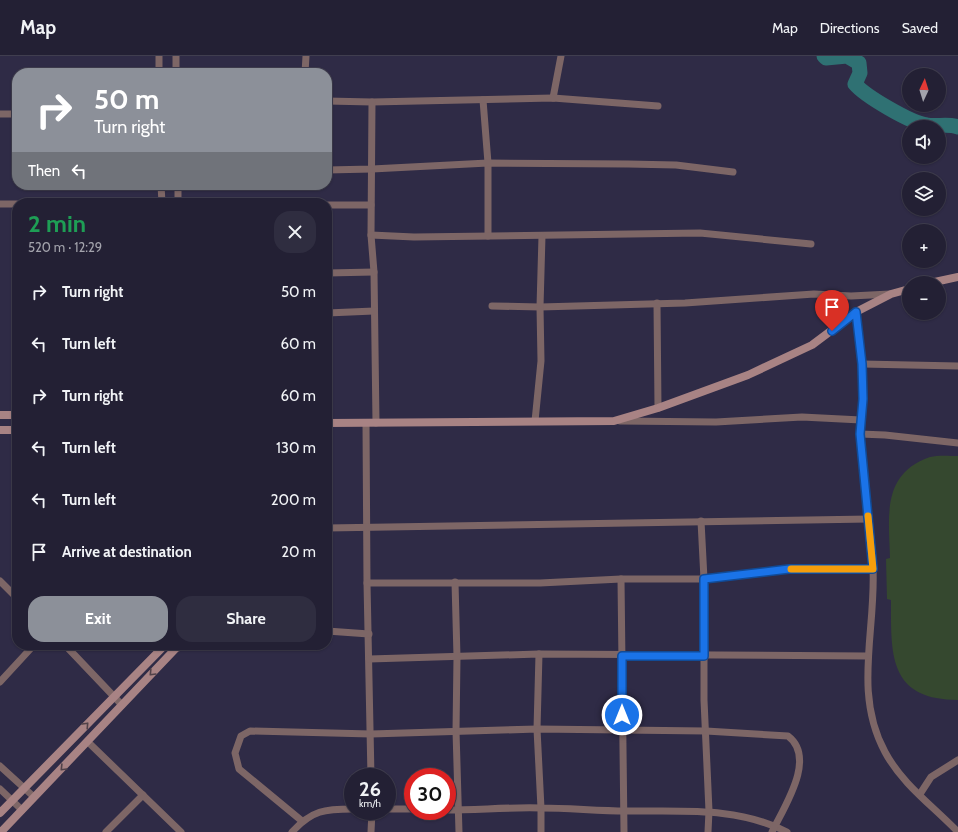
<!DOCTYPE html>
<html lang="en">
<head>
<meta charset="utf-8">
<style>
  :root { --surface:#232034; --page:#2f2d40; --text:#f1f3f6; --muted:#a3a3ac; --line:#403e4f; --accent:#8c9099 }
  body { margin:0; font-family:Cabin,sans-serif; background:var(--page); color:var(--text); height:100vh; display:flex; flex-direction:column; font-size:15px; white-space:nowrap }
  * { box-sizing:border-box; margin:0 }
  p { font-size:13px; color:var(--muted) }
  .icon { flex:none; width:22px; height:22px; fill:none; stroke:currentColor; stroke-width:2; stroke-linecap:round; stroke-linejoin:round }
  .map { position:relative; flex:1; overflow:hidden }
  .side { position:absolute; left:12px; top:142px; width:320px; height:452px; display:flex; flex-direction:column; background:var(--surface); border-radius:16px; box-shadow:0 1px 3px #0004,0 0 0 1px var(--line) }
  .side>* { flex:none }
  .banner { position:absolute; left:12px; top:12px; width:320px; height:122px; border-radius:16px; box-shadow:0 1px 3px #0004,0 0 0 1px var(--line); background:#8c9099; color:#fff; overflow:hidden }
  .needle { width:26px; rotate:4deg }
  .controls { position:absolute; left:902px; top:12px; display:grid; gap:8px }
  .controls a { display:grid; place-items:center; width:44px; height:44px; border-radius:50%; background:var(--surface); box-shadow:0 1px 3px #0004,0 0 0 1px var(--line); font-size:20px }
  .speed { position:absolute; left:344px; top:712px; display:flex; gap:8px; font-size:20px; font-weight:700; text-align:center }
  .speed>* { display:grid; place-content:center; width:52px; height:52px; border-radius:50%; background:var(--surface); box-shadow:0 1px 3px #0004,0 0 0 1px var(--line); line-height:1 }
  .speed small { font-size:10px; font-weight:400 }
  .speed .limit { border:6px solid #d22; background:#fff; color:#111 }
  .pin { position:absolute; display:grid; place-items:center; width:34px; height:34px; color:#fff; margin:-41px -17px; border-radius:50% 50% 50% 0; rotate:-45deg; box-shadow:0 0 4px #0007 }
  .pin .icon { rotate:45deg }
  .me { position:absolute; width:44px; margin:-22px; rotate:0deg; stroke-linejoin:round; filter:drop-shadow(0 0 3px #0008) }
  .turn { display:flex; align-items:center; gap:14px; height:84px; padding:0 16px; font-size:18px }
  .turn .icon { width:52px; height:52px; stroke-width:2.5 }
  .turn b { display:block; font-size:28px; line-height:34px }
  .then { display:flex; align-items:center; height:38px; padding:0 16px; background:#0003; gap:8px; font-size:15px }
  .round { display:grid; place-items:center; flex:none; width:42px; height:42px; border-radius:16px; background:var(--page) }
  .overview { display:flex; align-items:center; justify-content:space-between; height:68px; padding:0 16px }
  h1 { font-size:24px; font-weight:700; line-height:30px; color:#1e9e55 }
  .primary-button { display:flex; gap:8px; margin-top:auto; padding:8px 16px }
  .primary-button a { flex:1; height:46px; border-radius:16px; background:var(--accent); color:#fff; font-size:16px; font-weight:700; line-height:46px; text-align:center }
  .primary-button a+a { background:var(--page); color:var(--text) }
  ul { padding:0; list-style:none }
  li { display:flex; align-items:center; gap:12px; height:52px; padding:0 16px }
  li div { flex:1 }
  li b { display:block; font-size:15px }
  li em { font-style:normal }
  header { display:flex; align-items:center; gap:24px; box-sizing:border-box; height:56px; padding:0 20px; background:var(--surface); border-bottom:1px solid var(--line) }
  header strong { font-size:19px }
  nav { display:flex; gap:22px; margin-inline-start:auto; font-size:14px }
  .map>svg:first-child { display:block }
</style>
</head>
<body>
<header>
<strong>Map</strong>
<nav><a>Map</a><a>Directions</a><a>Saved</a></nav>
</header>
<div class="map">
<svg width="958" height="776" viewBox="0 0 958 776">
  <rect width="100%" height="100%" fill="#2f2b46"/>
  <path fill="#35482f" d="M958,400V644C888,644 891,598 891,544L887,543L886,503L890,502C889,461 881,418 930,401C938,399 950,400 958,400Z"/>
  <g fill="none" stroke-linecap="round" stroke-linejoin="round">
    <path stroke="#2f7173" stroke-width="15" d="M824,0L826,2L847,0L859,7L860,17L855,28C865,40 911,67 927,69C937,71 948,67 958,71"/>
    <g stroke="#7d6666" stroke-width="7">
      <path d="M176,0V17"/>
      <path d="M159,17V0"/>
      <path d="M305,17L306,0"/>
      <path d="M553,42L561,0"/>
      <path d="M483,44L488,107V180"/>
      <path d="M327,45L372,46L553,42L658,50"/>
      <path d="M372,46L371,179L374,216L376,367"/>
      <path d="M0,58H17"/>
      <path d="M327,114L372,113L488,107L628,108L676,109L733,116"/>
      <path d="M161,129L162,147"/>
      <path d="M178,129V147"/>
      <path d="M42,147H137"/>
      <path d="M0,148H17"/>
      <path d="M327,149H371"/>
      <path d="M371,179L414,181L700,177L811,188"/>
      <path d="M327,217L374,216"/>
      <path d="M657,247L658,352"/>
      <path d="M492,250L540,251L685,247L814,238L851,240L890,238"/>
      <path d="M856,256C859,284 862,312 863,341C863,354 860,367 860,380C863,424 871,468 873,512C876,575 853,637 885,696C902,728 933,750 958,776"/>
      <path d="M327,257L374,255"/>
      <path d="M862,308L958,310"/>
      <path d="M535,365L541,305L540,251L542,180"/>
      <path d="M620,365L716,366L802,361L861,364"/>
      <path d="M366,367L367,527L371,721"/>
      <path d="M860,378L885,379L958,387"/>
      <path d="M701,465L704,523V644L709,755L708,776"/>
      <path d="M327,472L869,463"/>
      <path d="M621,523L624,776"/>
      <path d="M0,525L17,542"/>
      <path d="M455,526L457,601L456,675L459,776"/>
      <path d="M367,527H540L621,523H704L789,513H873"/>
      <path d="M327,575L369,578"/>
      <path d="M65,589L122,649"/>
      <path d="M177,592L194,589"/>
      <path d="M539,598L537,673L541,752V776"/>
      <path d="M369,603L539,598L867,600"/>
      <path d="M0,626L34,589"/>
      <path d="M88,686L181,776"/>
      <path d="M0,710L34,741"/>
      <path d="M0,733L22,754"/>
      <path d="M920,738L931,721L958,704"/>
      <path d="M387,753H413"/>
      <path d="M447,754C478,754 510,751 541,752C569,752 598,755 626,755C681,756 736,750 787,776"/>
      <path d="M302,765L239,713L235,697L241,680L250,675L371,678L537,673L706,675L788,680C817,702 784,751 772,776"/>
      <path d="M106,776L143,739"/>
      <path d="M292,776C312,754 325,753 353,753"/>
      <path d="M371,776L372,755"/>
    </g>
    <g stroke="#a88384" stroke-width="8">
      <path d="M930,227L958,221"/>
      <path d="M0,359H17"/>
      <path d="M327,367L614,365L658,352L748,319L812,289L856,256L891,238L909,233"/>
      <path d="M0,374H17"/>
      <path d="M0,757L165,589"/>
      <path d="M1,776L179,589"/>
    </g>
  </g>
  <defs><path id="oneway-chevron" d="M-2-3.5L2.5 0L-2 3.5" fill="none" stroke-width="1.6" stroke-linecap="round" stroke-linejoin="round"/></defs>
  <g stroke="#514249">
    <use href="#oneway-chevron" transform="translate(152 617) rotate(134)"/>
    <use href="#oneway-chevron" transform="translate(86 669) rotate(-47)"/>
    <use href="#oneway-chevron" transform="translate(63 712) rotate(134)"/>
  </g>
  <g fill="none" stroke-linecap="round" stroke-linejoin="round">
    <defs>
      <path id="route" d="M622,659V600H704V523L789,513H873L860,378L863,343L862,308L856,256L832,275"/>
    </defs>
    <use href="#route" stroke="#114b97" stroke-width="10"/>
    <use href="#route" stroke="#1a73e8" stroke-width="7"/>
    <path stroke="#f59e0b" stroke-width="7" d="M791,513H873L868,460"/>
  </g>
</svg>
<div class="controls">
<a><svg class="needle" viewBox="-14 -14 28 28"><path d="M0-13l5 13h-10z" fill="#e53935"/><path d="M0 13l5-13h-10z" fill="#a3a3ac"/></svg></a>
<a><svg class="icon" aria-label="sound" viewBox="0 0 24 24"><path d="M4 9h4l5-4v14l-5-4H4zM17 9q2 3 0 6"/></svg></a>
<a><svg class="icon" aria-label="layers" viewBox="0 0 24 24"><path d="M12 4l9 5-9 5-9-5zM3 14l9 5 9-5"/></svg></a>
<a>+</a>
<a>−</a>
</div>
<div class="speed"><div>26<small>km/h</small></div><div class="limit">30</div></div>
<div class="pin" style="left:832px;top:275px;background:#d93025"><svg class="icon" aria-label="arrive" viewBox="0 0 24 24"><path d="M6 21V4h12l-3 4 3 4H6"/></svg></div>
<svg class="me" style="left:622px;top:659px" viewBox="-20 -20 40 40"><circle r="17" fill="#1a73e8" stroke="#fff" stroke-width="3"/><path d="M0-11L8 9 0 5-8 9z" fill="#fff"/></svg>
<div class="banner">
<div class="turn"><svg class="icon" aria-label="right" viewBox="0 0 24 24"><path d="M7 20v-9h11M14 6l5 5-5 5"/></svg><div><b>50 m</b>Turn right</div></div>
<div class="then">Then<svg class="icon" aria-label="left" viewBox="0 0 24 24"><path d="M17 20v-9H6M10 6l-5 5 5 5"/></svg></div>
</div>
<section class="side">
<div class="overview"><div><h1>2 min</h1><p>520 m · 12:29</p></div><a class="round"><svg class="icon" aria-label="close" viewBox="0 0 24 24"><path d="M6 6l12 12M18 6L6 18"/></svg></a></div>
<ul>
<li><svg class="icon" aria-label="right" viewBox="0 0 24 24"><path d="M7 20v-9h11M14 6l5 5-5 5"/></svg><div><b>Turn right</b></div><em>50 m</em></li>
<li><svg class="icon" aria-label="left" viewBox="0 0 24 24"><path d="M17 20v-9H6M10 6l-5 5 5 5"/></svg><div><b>Turn left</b></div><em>60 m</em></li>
<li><svg class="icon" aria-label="right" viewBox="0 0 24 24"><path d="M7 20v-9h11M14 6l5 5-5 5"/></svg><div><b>Turn right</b></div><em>60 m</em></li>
<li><svg class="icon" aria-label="left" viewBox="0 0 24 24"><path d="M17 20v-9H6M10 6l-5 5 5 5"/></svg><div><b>Turn left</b></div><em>130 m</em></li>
<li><svg class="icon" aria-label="left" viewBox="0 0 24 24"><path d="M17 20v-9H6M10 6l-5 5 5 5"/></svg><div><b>Turn left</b></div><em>200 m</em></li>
<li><svg class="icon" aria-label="arrive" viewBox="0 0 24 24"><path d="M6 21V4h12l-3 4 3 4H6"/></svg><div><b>Arrive at destination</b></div><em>20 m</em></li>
</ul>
<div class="primary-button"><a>Exit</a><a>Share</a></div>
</section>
</div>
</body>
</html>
